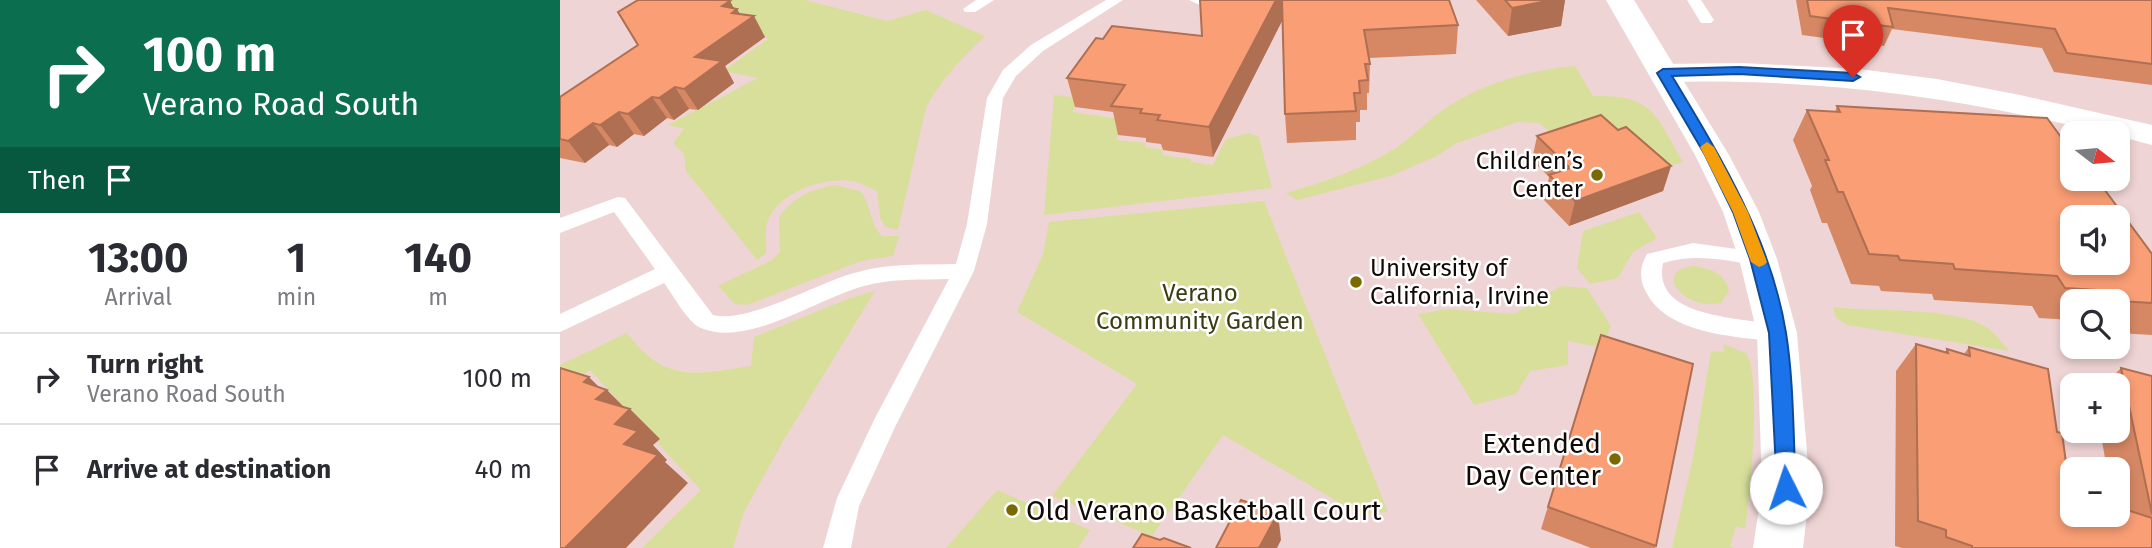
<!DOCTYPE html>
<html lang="en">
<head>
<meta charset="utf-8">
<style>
  :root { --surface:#fff; --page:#f7f7f7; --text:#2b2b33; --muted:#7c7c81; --line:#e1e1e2 }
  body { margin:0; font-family:"Fira Sans",sans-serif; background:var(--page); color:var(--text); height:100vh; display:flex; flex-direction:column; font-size:26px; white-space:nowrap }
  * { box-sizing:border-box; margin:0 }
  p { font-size:23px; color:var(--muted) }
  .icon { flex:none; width:38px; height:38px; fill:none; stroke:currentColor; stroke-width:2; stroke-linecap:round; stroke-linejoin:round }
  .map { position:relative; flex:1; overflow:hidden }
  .side { display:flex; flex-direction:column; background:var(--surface); width:560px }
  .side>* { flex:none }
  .top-card { background:#0b6e4f; color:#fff; overflow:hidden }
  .needle { width:46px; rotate:106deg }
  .buttons { position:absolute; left:1500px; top:121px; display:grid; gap:14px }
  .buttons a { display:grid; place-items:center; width:70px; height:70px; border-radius:14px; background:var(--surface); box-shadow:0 4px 10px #0003; font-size:35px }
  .pin { position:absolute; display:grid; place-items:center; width:60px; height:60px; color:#fff; margin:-72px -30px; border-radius:50% 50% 50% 0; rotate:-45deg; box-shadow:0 0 7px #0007 }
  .pin .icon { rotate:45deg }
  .me { position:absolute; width:77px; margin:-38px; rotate:356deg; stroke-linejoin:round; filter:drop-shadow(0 0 5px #0008) }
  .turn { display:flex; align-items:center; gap:24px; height:147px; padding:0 28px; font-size:32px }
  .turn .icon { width:91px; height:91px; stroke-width:2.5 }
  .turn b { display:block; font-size:49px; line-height:60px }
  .then { display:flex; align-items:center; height:66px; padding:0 28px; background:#0003; gap:14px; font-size:26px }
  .eta { display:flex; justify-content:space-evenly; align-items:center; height:119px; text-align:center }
  .eta b { font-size:42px; font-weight:700; line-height:49px }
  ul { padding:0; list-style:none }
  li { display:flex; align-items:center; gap:21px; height:91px; padding:0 28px; border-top:2px solid var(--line) }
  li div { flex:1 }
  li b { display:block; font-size:26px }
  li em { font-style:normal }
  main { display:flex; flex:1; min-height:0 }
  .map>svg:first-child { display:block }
</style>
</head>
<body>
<main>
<section class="side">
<div class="top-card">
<div class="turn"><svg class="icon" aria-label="right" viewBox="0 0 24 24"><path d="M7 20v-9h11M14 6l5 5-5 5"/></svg><div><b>100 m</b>Verano Road South</div></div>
<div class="then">Then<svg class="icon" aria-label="arrive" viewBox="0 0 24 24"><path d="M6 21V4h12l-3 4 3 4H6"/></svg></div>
</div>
<div class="eta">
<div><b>13:00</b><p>Arrival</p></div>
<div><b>1</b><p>min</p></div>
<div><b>140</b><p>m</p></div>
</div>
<ul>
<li><svg class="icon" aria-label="right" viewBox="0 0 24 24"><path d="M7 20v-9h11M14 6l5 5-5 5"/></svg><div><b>Turn right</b><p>Verano Road South</p></div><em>100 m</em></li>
<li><svg class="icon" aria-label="arrive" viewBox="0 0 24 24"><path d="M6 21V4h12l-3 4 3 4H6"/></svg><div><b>Arrive at destination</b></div><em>40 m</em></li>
</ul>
</section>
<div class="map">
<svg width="1592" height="548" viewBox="0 0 1592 548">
  <rect width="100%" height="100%" fill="#fadfd4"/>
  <path fill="#efd4d5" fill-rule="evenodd" d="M0,0H1592V548H0ZM1512,133H1558V178H1512ZM1512,217H1558V262H1512ZM1512,301H1558V346H1512ZM1512,385H1558V430H1512ZM1512,469H1558V514H1512Z"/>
  <g fill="#d8df9b">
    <path d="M144,0H245L327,21L366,10L425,36C402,58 381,79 366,108L338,230L325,227L320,217L317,191C309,188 300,182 292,181C264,177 218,192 208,221C204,229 207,243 206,253L197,260L126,171L124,154L113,143L124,129L108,125L198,78L163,71L208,39Z"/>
    <path d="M1015,66L1033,96C1094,95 1095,114 1123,162L1090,172L1051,146L1019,119V136L992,134L979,123L958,122L897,143L877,156L831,176L737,200L726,193C764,182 800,170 834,149C851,138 865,123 880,112C919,84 968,70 1015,66Z"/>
    <path d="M494,95L518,98L513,112L566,120L556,140L586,143L585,147L603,150L602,155L631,159V162L653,165L666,139L689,133L699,137L712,188L484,215Z"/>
    <path d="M275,185L300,191C312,205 309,223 322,236H339L333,256L301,261L187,305L175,304L158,286L212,260L220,252L219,217C233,197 252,189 275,185Z"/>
    <path d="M704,201L828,512L799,514L663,435L592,536L492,496L577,384L457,312L483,254L489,222Z"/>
    <path d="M1079,212L1097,238L1073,252L1058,278L1030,284L1017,268L1023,231Z"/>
    <path d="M1135,266C1151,269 1165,273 1169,291L1161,303C1122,311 1092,269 1135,266Z"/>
    <path d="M1001,286L1027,288L1051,326L1042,348L1008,341V365L970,371L956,394L914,405L858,314L888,309L954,314Z"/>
    <path d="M315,291L222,443L184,512L173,548H82L141,490L30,370L0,393V365L67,333C105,383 134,375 191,366L194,337L290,298Z"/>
    <path d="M1273,307C1315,312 1385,307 1421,324C1433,330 1441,341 1449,351L1287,325L1276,318Z"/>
    <path d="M1163,344L1186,353C1202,377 1190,497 1185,529L1176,526L1170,546L1174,548H1112L1133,458L1151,351L1164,352Z"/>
    <path d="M437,490L530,530L518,548H386Z"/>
  </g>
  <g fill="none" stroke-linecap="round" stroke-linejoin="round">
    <g fill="#fff" fill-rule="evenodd">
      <path d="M416,0H434L415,12H405L403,9Z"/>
      <path d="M546,0H563L483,51L456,76L443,98L427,224L414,271L335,427L299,506L291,548H263L277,498L315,418L389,279C361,280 332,278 304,286C258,298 188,348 141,328C127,322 114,296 104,283L0,332V314L95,269L54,212L0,233V218L58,197L65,198L153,315C189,324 260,281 298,272C330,263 363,265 396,264L407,224L427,98L443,70L471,45Z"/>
      <path d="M629,0H668L666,3L644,7Z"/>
      <path d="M1127,0H1141L1154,20L1151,23H1141Z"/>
      <path d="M1133,243L1198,252L1205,254L1208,259L1205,264L1198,266C1167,260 1134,253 1103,263C1091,322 1190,316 1225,327L1228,333L1225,339L1217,342C1175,336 1106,335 1085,290C1079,278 1080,266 1087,254Z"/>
    </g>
    <path fill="#fff" fill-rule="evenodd" d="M1182,63L1299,69L1377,79L1460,95L1592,125V145L1558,136V133H1543C1393,96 1258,78 1103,82L1092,79L1088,73L1092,67L1103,64Z"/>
    <path fill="#fff" fill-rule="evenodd" d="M1046,0H1074L1169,155L1199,212L1217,259L1237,333L1250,488L1243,548H1193L1202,488L1197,333L1179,259L1163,212L1135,155Z"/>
  </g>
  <g fill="#d68865">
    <path d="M640,0L898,25L896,54L809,58L810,64L809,93H807V110H800V122H796V140L727,143L725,114L723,19L653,157L603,150L601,144L586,142V138L558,135L553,112L515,107L507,78L543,39L642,36Z"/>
    <path d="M916,0H1005L1001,26L948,36Z"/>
    <path d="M1236,0H1592V85L1494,72L1482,48L1332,29L1324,46L1242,35Z"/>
    <path d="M175,9L205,37L165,66L174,83L138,110L129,109L114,120L107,118L84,136L74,134L57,147L49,145L25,163L0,158V97L78,45Z"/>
    <path d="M1277,106L1509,148L1592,254V335L1558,333V301H1512V320L1479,318L1472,306L1374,300L1372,294L1321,291L1319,286L1291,284L1267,223H1262L1250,190L1252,186L1233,140L1247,110L1275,112Z"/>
    <path d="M1058,130L1111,166L1103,191L1009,226L984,200L989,177L972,160L977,136Z"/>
    <path d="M1041,335L1096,546L1095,548H1031L981,529Z"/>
    <path d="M1356,344L1385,352L1387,349L1404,354L1409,347L1497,432L1510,492L1558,514V469H1547L1540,430H1558V385H1544L1561,368L1592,376V548H1342L1335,546L1336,371Z"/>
  </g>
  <g fill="#ae6f52">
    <path d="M716,0H723L724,17L653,157L649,127Z"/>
    <path d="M990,0H1005L1001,26L948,36L952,8Z"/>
    <path d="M170,1L175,10L177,9L185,23L194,16L205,37L165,66L174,83L138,110L124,89L135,57L162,6Z"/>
    <path d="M115,87L129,109L114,120L99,98Z"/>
    <path d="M92,97L107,118L84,136L68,114Z"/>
    <path d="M59,112L74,134L57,147L40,125Z"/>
    <path d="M33,123L49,145L25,163L8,141Z"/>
    <path d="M1111,166L1103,191L1009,226L1015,201Z"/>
    <path d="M29,377L44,392L47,390L68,411L70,409L100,439L93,445L107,460L105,462L128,483L66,548H5L64,444L55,424L24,382Z"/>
    <path d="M718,513L721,540L717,548H699Z"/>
  </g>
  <g fill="#f99e75" stroke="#ae6f52" stroke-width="2" fill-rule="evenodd">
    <path d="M78,0H165L170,1L162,6L177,9L172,13L194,16L135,57L162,61L124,89L115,87L99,98L92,97L68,114L59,112L40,125L33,123L8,141L0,139V97L78,45L58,12Z"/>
    <path d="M640,0H716L649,127L597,120L600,115L580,113L582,109L551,106L565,85L507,78L536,38L543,39L552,26L642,36Z"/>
    <path d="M722,0H889L898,25L804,30L810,64H805L808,80L799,81L800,93H794L796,111L725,114Z"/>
    <path d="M945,0H992L952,8Z"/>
    <path d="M1247,0H1592V64L1507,53L1495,29L1328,8L1333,27L1250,16Z"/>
    <path d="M1277,106L1487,118L1509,148H1512V178H1536L1592,254V303L1559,301L1552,291L1505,288L1497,276L1395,269L1393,264L1340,260L1338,256L1309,254L1283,192H1278L1265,160H1269L1247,110L1280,112ZM1512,217H1558V262H1512Z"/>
    <path d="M1041,115L1058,130L1066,127L1111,166L1015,201L989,175L1010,168L977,136Z"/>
    <path d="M1041,335L1133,364L1096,546L988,507Z"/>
    <path d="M1356,344L1388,353L1387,349L1410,356L1409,347L1488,369L1497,432L1502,433L1510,492L1512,493V514H1558V507L1592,518V548H1412V546L1386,537V530L1358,521Z"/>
    <path d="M0,368L29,377L24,382L47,390L36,399L70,409L55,424L78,431L64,444L98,455L5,548H0Z"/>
    <path d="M1561,368L1592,376V514Z"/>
    <path d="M681,500L718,513L699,548H656Z"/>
    <path d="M582,534L600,540L604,538L631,548H573Z"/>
  </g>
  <path fill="#1a73e8" stroke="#114b97" stroke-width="2" d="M1179,67L1293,73L1300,77L1293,81L1179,74L1112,76C1160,156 1211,239 1226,333C1234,383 1233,437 1236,488L1233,494L1226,496L1219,494L1217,488L1209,333L1190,259L1173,212L1145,155L1097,73L1103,69Z"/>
  <path fill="#f59e0b" d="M1147,142L1154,147L1188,212L1207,262L1204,265L1199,267L1191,262L1173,212L1140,147Z"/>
  <g fill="#7a6800" stroke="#fff" stroke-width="2.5">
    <circle cx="1037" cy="175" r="7"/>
    <circle cx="796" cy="282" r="7"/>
    <circle cx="1055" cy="459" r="7"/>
    <circle cx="452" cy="510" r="7"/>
  </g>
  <g text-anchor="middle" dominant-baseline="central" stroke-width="5" stroke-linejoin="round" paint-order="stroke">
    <g font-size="24" fill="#110906" stroke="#fff" text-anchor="end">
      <text x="1023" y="161">Children’s<tspan x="1023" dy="28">Center</tspan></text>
      <text x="810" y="268" text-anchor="start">University of<tspan x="810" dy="28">California, Irvine</tspan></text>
    </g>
    <g font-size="24" fill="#3a3d14" stroke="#fff">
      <text x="640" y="293">Verano<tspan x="640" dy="28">Community Garden</tspan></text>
    </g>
    <g font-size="28" fill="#110906" stroke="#fff" text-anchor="end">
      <text x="1041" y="443">Extended<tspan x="1041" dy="32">Day Center</tspan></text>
      <text x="466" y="510" text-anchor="start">Old Verano Basketball Court</text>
    </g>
  </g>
</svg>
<div class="buttons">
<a><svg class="needle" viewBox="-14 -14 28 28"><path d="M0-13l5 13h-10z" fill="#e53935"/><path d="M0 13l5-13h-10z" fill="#7c7c81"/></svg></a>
<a><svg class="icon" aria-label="sound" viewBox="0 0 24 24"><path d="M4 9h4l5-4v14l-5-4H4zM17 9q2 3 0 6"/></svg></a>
<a><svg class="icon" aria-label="search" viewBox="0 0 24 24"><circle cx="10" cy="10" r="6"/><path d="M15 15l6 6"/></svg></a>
<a>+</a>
<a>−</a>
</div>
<div class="pin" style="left:1293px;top:77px;background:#d93025"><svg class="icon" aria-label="arrive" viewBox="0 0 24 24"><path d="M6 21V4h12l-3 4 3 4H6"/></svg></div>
<svg class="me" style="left:1226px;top:488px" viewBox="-20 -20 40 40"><circle r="19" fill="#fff"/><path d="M0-13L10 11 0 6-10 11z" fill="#1a73e8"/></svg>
</div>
</main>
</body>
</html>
